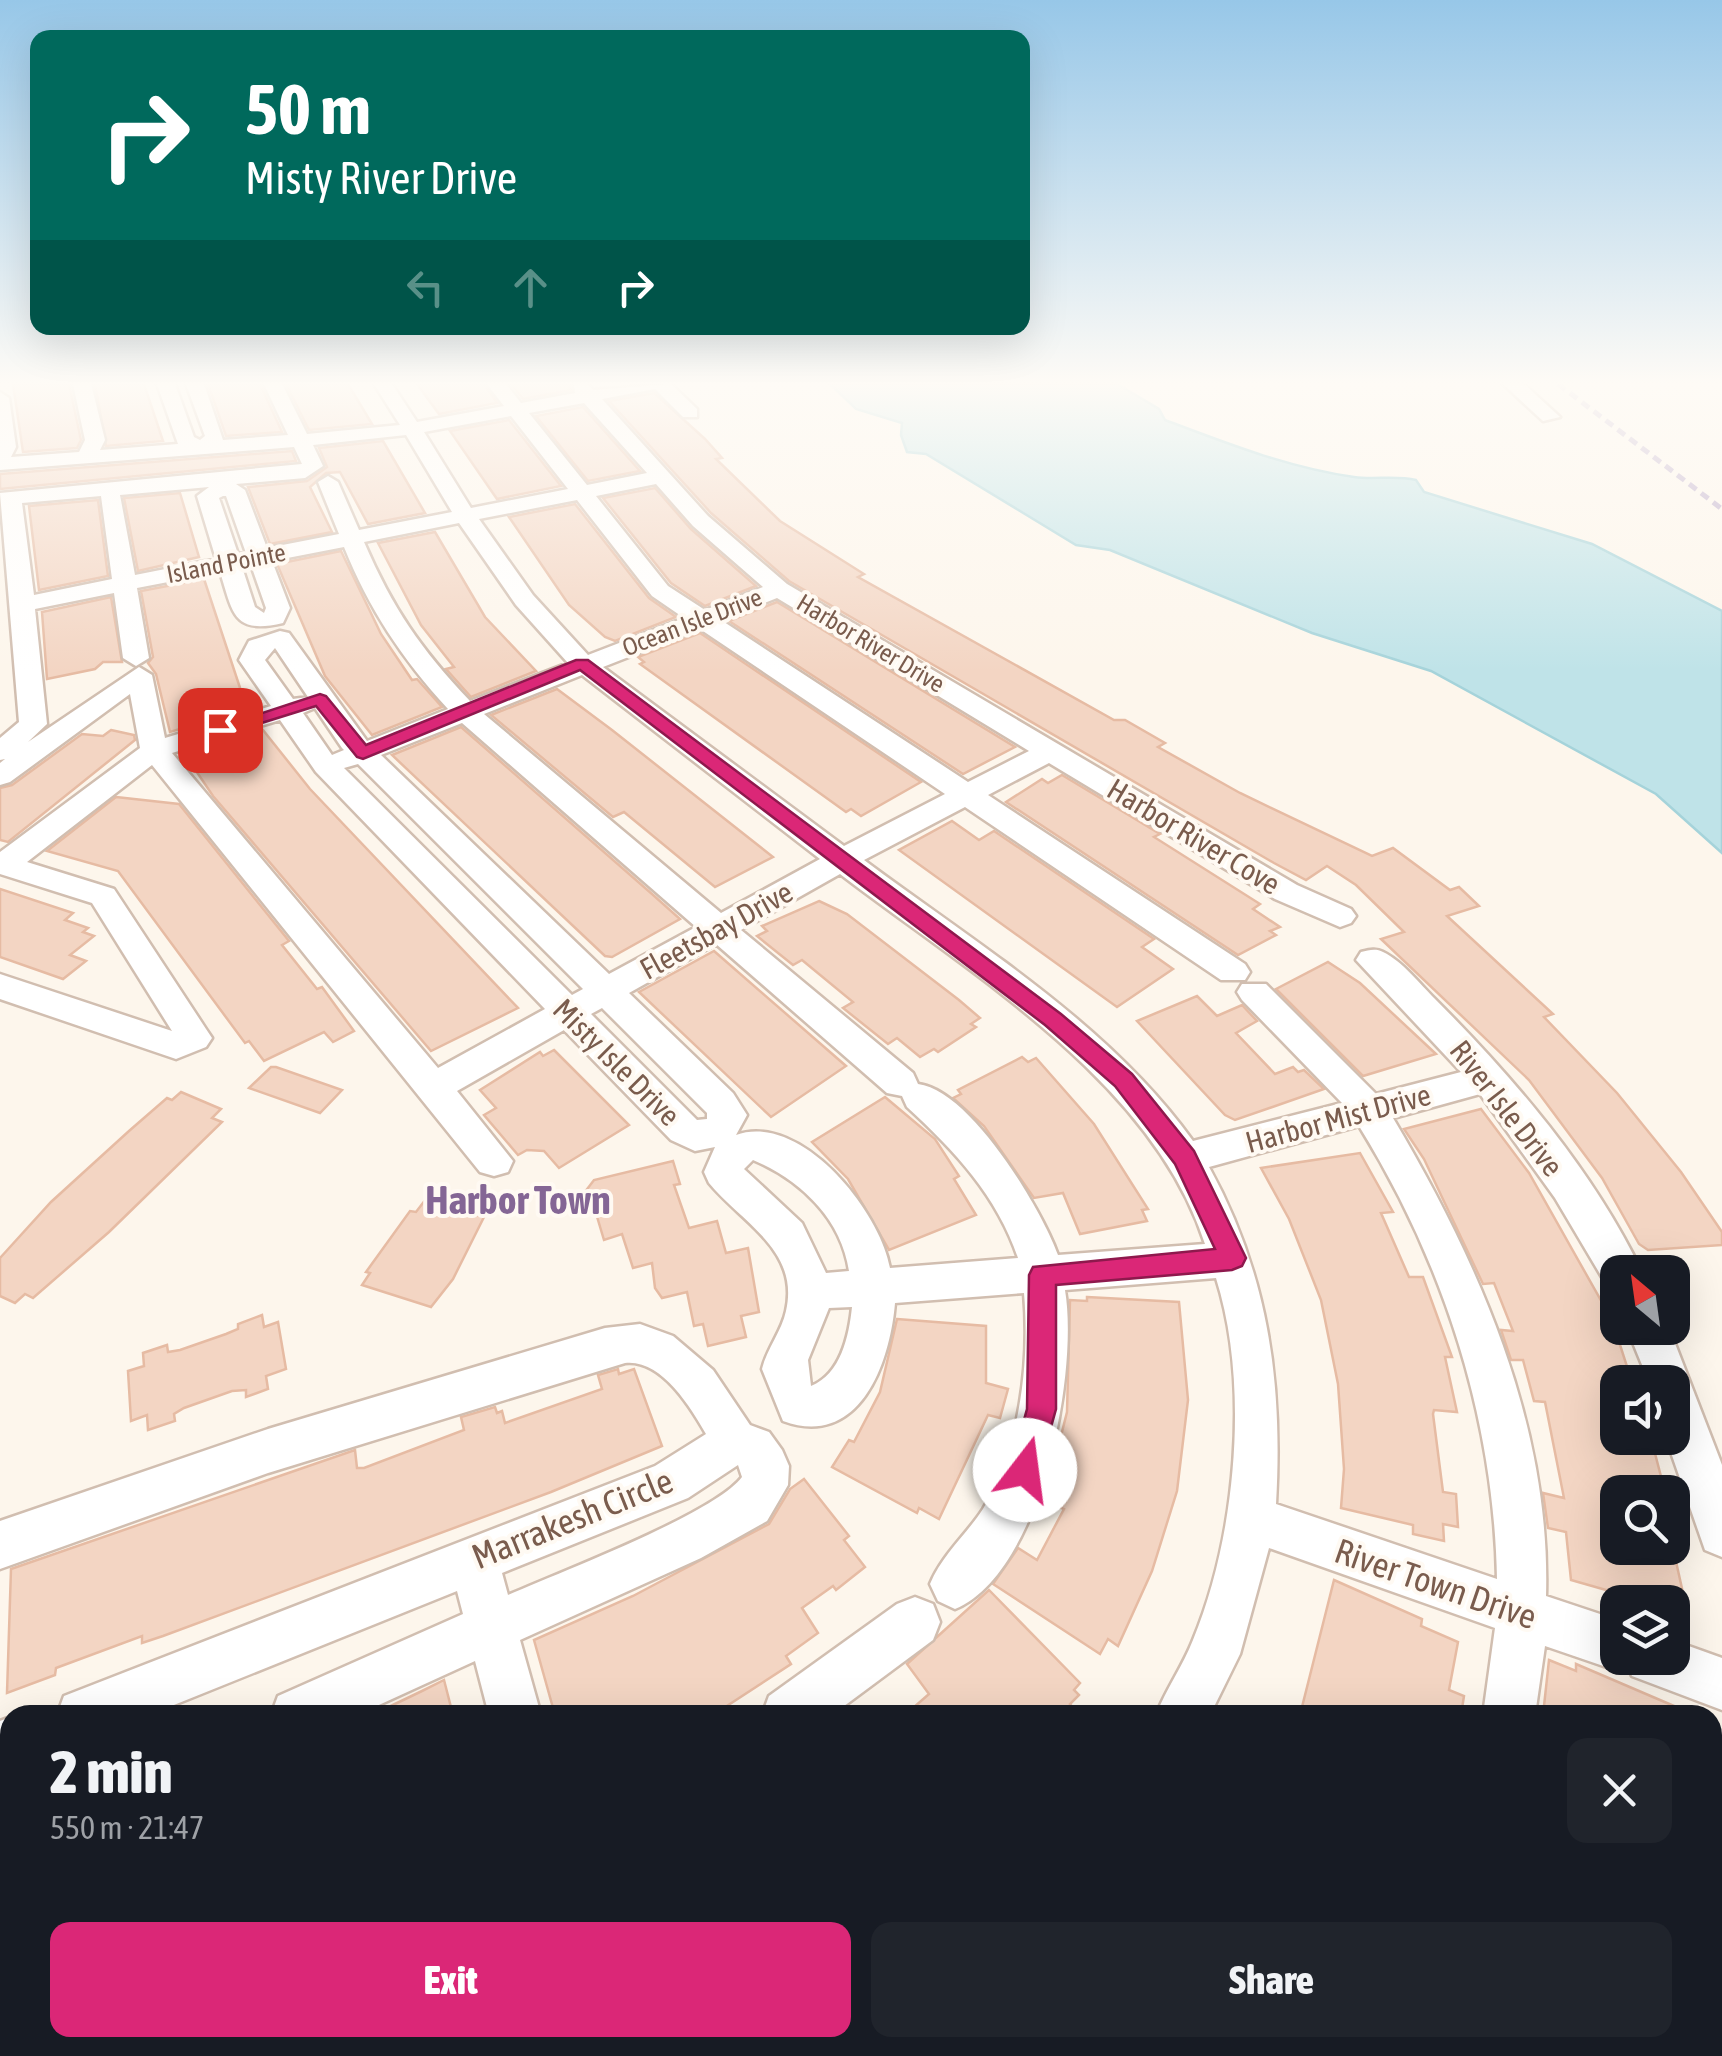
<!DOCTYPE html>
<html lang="en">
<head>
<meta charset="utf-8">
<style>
  :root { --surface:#171b24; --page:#20242c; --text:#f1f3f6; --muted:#9ea1a6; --accent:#db2777 }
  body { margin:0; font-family:"Asap Condensed",sans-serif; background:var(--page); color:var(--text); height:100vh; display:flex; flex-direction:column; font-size:38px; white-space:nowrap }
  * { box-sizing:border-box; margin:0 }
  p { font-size:32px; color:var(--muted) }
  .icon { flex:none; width:55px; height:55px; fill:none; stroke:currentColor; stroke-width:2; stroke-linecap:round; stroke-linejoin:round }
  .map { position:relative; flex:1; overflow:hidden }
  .drawer { position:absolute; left:0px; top:1705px; width:1722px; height:352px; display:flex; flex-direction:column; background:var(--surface); border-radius:30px 30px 0 0; box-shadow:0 10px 40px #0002 }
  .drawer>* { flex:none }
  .hud { position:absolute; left:30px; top:30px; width:1000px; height:305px; border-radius:20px; box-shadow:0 10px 40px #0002; background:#00695c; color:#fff; overflow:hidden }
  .needle { width:65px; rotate:331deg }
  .tools { position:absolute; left:1600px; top:1255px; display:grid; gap:20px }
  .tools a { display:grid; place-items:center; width:90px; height:90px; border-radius:20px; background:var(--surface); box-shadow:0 10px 40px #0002; font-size:50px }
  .pin { position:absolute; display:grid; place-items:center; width:85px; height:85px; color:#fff; margin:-42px; border-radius:20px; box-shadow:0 5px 15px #0006 }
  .me { position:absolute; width:110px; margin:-55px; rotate:15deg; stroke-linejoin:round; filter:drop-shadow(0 0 8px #0008) }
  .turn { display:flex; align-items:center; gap:35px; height:210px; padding:0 50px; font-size:45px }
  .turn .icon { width:130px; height:130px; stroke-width:2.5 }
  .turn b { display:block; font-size:70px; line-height:85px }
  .lanes { display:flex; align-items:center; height:95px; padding:0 50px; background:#0003; justify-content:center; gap:50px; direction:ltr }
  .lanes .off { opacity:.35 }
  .round { display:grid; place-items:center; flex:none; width:105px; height:105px; border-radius:20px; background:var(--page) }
  .summary { display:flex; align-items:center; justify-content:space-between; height:170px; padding:0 50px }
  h1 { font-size:60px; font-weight:800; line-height:75px }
  .action { display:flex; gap:20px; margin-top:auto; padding:20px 50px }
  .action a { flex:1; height:115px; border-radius:20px; background:var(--accent); color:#fff; font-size:40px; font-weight:800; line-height:115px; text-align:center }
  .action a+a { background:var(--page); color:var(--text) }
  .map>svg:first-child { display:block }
</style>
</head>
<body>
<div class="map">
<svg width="1722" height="2056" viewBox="0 0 1722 2056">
  <rect width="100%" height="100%" fill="#fdf6ec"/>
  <path fill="#bfe3e8" stroke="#a5d3da" stroke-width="2.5" d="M830,384H1117L1159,409L1165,420C1226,443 1289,468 1354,477C1375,480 1395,475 1416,480L1424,492L1592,544L1722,611V853L1656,794L1431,671L1312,633L1110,550L1076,545L926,454L907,452L901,435L902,423L856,409Z"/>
  <g fill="#f3d5c3" stroke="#e6bba3" stroke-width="2.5">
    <path d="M13,384H69L81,440L77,448L23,452Z"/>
    <path d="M95,384H144L163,441L106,446Z"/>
    <path d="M208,384H260L282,432L226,436Z"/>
    <path d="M286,384H348L372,424L309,430Z"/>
    <path d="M417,384H484L497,403L439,414Z"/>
    <path d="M511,384H570L571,390L523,399Z"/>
    <path d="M654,393L705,439L722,458L716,459L780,521L864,574L858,577L1114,720H1125L1165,743L1158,747L1240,793L1372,856L1393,848L1450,890L1459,887L1479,906L1447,916L1553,1014L1544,1017L1617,1093L1681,1172L1722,1232V1245L1648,1250L1639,1244L1602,1178L1529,1080L1381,939L1404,932L1356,885L1327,866L1306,880L1274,863L789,581L711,513L609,401Z"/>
    <path d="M583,407L640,471L588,481L536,416Z"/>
    <path d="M509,420L561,486L497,499L450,431Z"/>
    <path d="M383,441L425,513L368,524L340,472L326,473L310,487L332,532L270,544L248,487L307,481L327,467L319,448Z"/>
    <path d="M292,451L296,461L0,489V474Z"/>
    <path d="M655,488L691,529L756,586L705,606L671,583L603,498Z"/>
    <path d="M180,493L199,557L138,571L124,498Z"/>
    <path d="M98,500L108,576L39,590L29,506Z"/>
    <path d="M575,504L649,598L676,617L615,641L605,637L569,605L509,517Z"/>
    <path d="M435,532L485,617L536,671L471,697L446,669L454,667L421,625L378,543Z"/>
    <path d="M341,551L381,634L412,680L417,679L442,707L372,735L325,676L277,564Z"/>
    <path d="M204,579L247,709L170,732L156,674L148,663L153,657L141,591Z"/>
    <path d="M111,597L122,662H103L95,669L47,679L42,612Z"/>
    <path d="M777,602L1015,747L963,774L729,621Z"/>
    <path d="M700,633L921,782L861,816L851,809L846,812L640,664L644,662L638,657Z"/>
    <path d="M557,689L612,730L773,857L715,887L624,812L613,817L491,715Z"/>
    <path d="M461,727L652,894L680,919L612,957L605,956L392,755Z"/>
    <path d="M111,730L134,735L135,740L8,842L0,840V788L12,785L82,734L103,736Z"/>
    <path d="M263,730L310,789L518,1008L431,1051L213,796L184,753Z"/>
    <path d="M1062,775L1160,834L1154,837L1260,904L1253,909L1280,927L1270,931L1276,935L1238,955L1006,802L1042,779L1048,783Z"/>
    <path d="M116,797L179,804L289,941L282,945L317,989L322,987L354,1031L333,1042L324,1032L264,1061L249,1041L245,1043L118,871L47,851Z"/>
    <path d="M952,821L979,840L994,831L1154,939L1142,947L1173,969L1117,1007L899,850Z"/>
    <path d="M0,889L73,913L65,920L88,928L83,932L94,936L70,955L86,961L63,979L0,957Z"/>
    <path d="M819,901L847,914L959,1000L980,1018L971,1024L976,1027L938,1052L934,1049L920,1057L897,1038L888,1044L843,1008L853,1002L802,960L793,965L757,936L767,931L762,926Z"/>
    <path d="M714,951L846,1066L771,1117L639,992Z"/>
    <path d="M1328,962L1360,983L1436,1054L1363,1076L1276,989Z"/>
    <path d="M1197,996L1217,1016L1242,1005L1257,1021L1236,1033L1275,1074L1293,1067L1298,1072L1304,1070L1324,1089L1235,1120L1225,1115L1137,1021Z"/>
    <path d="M554,1050L629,1125L559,1168L544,1151L527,1150L518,1155L484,1115L496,1108L480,1090L540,1052L543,1056Z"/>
    <path d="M1022,1057L1028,1062L1036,1058L1094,1124L1148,1209L1142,1210L1147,1221L1080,1234L1063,1193L1034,1198L984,1126L953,1098L961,1094L958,1090Z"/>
    <path d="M271,1067H276L342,1090L320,1113L249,1088Z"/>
    <path d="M181,1092L221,1109L212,1118L222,1122L109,1232L33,1298L25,1294L15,1303L0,1296V1258L51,1202L129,1131L167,1098L172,1100Z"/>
    <path d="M885,1097L935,1139L959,1176L954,1179L976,1215L889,1250L848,1179L812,1142Z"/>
    <path d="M1481,1109L1529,1173L1612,1320L1632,1382H1618V1438H1651L1665,1492H1618V1548H1673L1685,1602H1648L1571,1580L1566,1532L1548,1528L1543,1493L1564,1498L1545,1402L1534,1401L1523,1360H1511L1501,1330L1513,1331L1494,1283L1483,1284L1424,1159L1404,1129Z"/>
    <path d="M1360,1153L1393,1212L1381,1213L1409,1277H1423L1452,1357H1445L1457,1412L1434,1410L1433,1414L1443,1492L1456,1494L1458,1527L1443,1524L1444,1541L1413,1534V1525L1341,1508L1344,1469L1338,1384L1321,1300L1289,1219L1261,1168Z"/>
    <path d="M673,1161L680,1184L674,1185L689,1228L717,1221L726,1253L748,1248L759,1312L741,1316L746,1337L708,1346L703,1324L694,1326L687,1292L662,1298L655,1288L652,1263L633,1268L622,1234L604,1240L592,1200L581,1197L594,1180Z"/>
    <path d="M426,1199L484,1217L453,1279L431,1307L362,1285L370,1273L366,1272L410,1211L416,1212Z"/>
    <path d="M1087,1297L1179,1302L1188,1400L1177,1491L1152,1571L1118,1646L1108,1639L1100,1654L993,1584L1018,1548L1037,1560L1064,1509L1050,1503L1066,1459L1056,1456L1067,1412L1070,1300L1087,1301Z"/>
    <path d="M262,1315L264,1327L278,1322L286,1369L266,1376L268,1389L246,1397V1390L232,1391L184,1408L174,1414L175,1421L148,1430L147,1415L131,1421L128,1371L144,1366L143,1353L167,1345L168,1352L180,1350L226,1334L238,1329V1324Z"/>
    <path d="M897,1319L986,1326V1383L1008,1389L1000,1418L988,1415L939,1519L919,1508L917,1513L832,1467L849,1440L854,1442L880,1392Z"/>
    <path d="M618,1369L619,1374L634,1369L662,1446L551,1492L163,1636L142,1643V1636L56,1668L55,1675L7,1693L11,1569L355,1450L357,1468H364L464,1430L461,1417L495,1407L497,1413L502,1411L505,1423L602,1389L598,1375Z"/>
    <path d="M804,1479L849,1536L844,1540L865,1567L836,1590L833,1586L802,1608L818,1633L786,1656L791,1664L713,1715H555L534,1640L633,1596L769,1524L790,1489Z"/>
    <path d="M1334,1580L1422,1619L1421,1626L1458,1642L1449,1690L1464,1696L1461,1715H1300Z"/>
    <path d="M989,1590L1080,1683L1074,1690L1079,1695L1070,1704L1079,1715H905L929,1694L907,1664Z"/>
    <path d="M1549,1660L1576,1671V1664L1695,1715H1543Z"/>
    <path d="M444,1680L453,1715H372L422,1691Z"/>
  </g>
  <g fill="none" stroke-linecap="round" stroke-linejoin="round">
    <defs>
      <g id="minor">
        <path d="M73,384H91L105,440L100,450L178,444L157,384H175L194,437L200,440L205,436L186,384H204L223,440L288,435L264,384H282L307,434L400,425L374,384H392L417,422L504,406L487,384H506L521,403L575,393L574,384H588L593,390L671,384L697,409V417H683L655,389L602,399L708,516L787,584L1297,885L1351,909L1356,916L1351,923L1340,927L1275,899L1049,763L988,795L1245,964L1250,972L1245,980H1221L965,807L864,860C978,945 1109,1024 1193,1141L1342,1103L1242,1000L1237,992L1242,984H1266L1376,1094L1461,1072L1356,960L1361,952C1369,950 1376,948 1383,952C1402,961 1420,984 1434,998C1514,1078 1592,1169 1642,1272H1618V1288L1606,1284L1555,1198L1480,1094L1393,1118C1478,1261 1551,1425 1546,1596L1618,1620V1658H1672V1640L1722,1658V1710L1632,1676L1628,1667L1618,1671L1545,1646L1535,1715H1483L1495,1628L1269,1548L1240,1654L1210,1715H1156C1166,1689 1183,1666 1193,1640C1236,1536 1250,1385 1216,1278L1065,1290C1079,1373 1041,1573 955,1609L938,1601L930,1584C942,1555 966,1535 983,1509C1020,1448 1030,1363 1024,1293L895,1303C890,1364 859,1449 783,1421L762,1369C767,1348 782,1331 786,1311C800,1250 742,1223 709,1183L704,1172L715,1147L695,1151L671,1140L564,1030L457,1091L513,1161L508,1172L494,1176L480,1172L152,765L27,862L114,889L206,1029L212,1038L206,1047L176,1059L0,999V974L172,1031L92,903L0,874V852L140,748L130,694L10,782L0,785V763L5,759L0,760V738L19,722L0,493L302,464L294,447L0,470V392L9,398L16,447L11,457L79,452L85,440ZM584,403L647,473L587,485L529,413ZM511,416L568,489L471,508L424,432ZM406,435L452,512L359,530L338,482L328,476L318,482L339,534L267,548L245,490L236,484L305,478L323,466L313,445ZM656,484L693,526L763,587L705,610L668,586L596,496ZM209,487L197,496L216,559L135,575L120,495ZM101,496L112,579L34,595L22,503ZM223,496H226L246,553L238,554L219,498ZM577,500L652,596L684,618L588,655L533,595L479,519ZM459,523L516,605L568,663L470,701C420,648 393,609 364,542ZM344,547C369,609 402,659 448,709L367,741L289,633L280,631L249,641L239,660L271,706L165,738L152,675L139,667L28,742L47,724L35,609L114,593L123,658L136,666L149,658L137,588L220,572C233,613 233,635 283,623L290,608L272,561ZM251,565L266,608L264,613L255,607L242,567ZM777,598L1029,751L968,782L721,620ZM700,629L945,794L844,846L603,667ZM275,648L308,697L293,699L265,660ZM582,675L820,859L721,913L484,714ZM315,708L342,748L344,750L332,755L303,713ZM280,720L316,772L545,1009L438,1068L172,753ZM462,723L696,927L609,974L381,755ZM358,764L583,989L572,995L344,768ZM840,874C969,973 1153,1081 1205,1244L1058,1255C1041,1208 970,1090 918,1084L913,1073L741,930ZM716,944L887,1093L902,1096L907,1107C955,1151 997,1196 1018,1258L890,1268C880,1211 801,1112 736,1135L747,1115L733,1093L629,993ZM602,1008L707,1113V1119L697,1120L591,1014ZM1359,1126C1444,1263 1494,1419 1497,1579L1276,1504C1283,1382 1268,1274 1209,1167ZM753,1160C800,1180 841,1218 849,1271L826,1273L802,1223L744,1169ZM852,1307C849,1336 841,1374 811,1386L808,1360L829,1308Z"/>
        <path d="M1503,384H1524L1560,417L1543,421Z"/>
        <path d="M640,1324L673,1336L713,1370L750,1425L769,1432L782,1450L789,1466L788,1485L767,1521L701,1558L520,1640L541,1715H489L475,1661L357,1715H271L278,1696L463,1614L457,1591L149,1715H57L64,1696L655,1466L706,1434C690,1406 661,1359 625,1363L268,1473L0,1569V1521L268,1429L605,1328ZM738,1465L742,1477C714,1514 558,1573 508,1595L502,1573L688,1498Z"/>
        <path d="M1627,1328H1669L1722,1465V1557L1705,1550L1666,1438H1672V1382H1649Z"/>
        <path d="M915,1597L933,1604L940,1622L933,1640L832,1715H762L769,1696L897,1604Z"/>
        <path d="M10,1717V1771L0,1775V1721Z"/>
        <path d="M10,1813V1869L0,1873V1817Z"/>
        <path d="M77,2048H152L148,2056H73Z"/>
        <path d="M568,2048H629L632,2056H570Z"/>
        <path d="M816,2048H888L884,2056H812Z"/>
        <path d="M1363,2048H1425L1421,2056H1359Z"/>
      </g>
    </defs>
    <use href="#minor" stroke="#d1beb0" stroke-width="5"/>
    <use href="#minor" fill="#fff" fill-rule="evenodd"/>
    <path stroke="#b9a8c9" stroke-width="5" stroke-dasharray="9 6" stroke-linecap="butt" d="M1558,384L1722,509"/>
  </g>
  <linearGradient id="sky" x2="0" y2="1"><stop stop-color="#97c7e8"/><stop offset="0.57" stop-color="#fefbf6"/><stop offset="1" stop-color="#fefbf6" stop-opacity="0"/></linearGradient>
  <rect width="1722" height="672" fill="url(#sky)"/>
  <path fill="#db2777" stroke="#8e194d" stroke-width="2.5" d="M576,660H588L1061,1014L1132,1074L1194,1151L1246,1258L1242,1266L1232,1270L1056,1285V1409L1036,1481L1025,1485L1015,1481L1010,1470L1027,1409L1029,1275L1033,1267L1215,1249L1175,1164L1115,1086L1045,1025L580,670L363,759L357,757L316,706L220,736L211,730L320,694L326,696L366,745Z"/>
  <g text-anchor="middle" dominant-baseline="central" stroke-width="8" stroke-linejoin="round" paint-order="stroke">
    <g font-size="25" fill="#7a5c4d" stroke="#fffaf3">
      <text transform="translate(226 563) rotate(-11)">Island Pointe</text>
      <text transform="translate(692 622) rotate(-21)">Ocean Isle Drive</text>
      <text transform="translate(871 643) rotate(31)">Harbor River Drive</text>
    </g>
    <g font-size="30" fill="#7a5c4d" stroke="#fffaf3">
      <text transform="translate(1194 836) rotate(31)">Harbor River Cove</text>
      <text transform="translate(716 930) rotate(-29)">Fleetsbay Drive</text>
      <text transform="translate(617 1062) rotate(45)">Misty Isle Drive</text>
      <text transform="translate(1507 1108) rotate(52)">River Isle Drive</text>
      <text transform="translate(1338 1118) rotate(-15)">Harbor Mist Drive</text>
    </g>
    <g font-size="35" fill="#7a5c4d" stroke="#fffaf3">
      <text transform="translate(572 1518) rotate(-22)">Marrakesh Circle</text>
      <text transform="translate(1436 1583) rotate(19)">River Town Drive</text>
    </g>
    <g font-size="40" font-weight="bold" fill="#846695" stroke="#fffaf3">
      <text x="518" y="1199">Harbor Town</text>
    </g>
  </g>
</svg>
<div class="tools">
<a><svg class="needle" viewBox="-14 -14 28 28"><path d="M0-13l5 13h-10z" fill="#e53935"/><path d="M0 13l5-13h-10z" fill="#9ea1a6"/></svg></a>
<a><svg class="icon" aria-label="sound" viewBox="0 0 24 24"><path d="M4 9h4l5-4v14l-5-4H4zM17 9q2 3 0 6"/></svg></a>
<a><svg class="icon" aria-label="search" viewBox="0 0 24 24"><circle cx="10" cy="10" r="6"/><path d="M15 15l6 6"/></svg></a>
<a><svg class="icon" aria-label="layers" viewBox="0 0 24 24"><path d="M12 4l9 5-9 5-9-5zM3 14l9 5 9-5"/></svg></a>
</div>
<div class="pin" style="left:220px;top:730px;background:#d93025"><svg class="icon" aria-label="arrive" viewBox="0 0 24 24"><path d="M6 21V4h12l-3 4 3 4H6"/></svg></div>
<svg class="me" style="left:1025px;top:1470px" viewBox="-20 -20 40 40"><circle r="19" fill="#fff"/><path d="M0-13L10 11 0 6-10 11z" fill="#db2777"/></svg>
<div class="hud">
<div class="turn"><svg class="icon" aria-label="right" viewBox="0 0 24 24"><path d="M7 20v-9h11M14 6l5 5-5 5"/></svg><div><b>50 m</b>Misty River Drive</div></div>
<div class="lanes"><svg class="icon off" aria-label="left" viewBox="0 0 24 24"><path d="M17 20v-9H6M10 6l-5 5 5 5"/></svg><svg class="icon off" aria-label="ahead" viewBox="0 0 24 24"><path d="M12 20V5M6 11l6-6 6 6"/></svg><svg class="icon" aria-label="right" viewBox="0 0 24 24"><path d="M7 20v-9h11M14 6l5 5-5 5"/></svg></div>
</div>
<section class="drawer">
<div class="summary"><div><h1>2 min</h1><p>550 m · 21:47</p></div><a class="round"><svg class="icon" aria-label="close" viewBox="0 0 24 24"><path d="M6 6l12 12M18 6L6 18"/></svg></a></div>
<div class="action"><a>Exit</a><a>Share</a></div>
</section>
</div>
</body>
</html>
